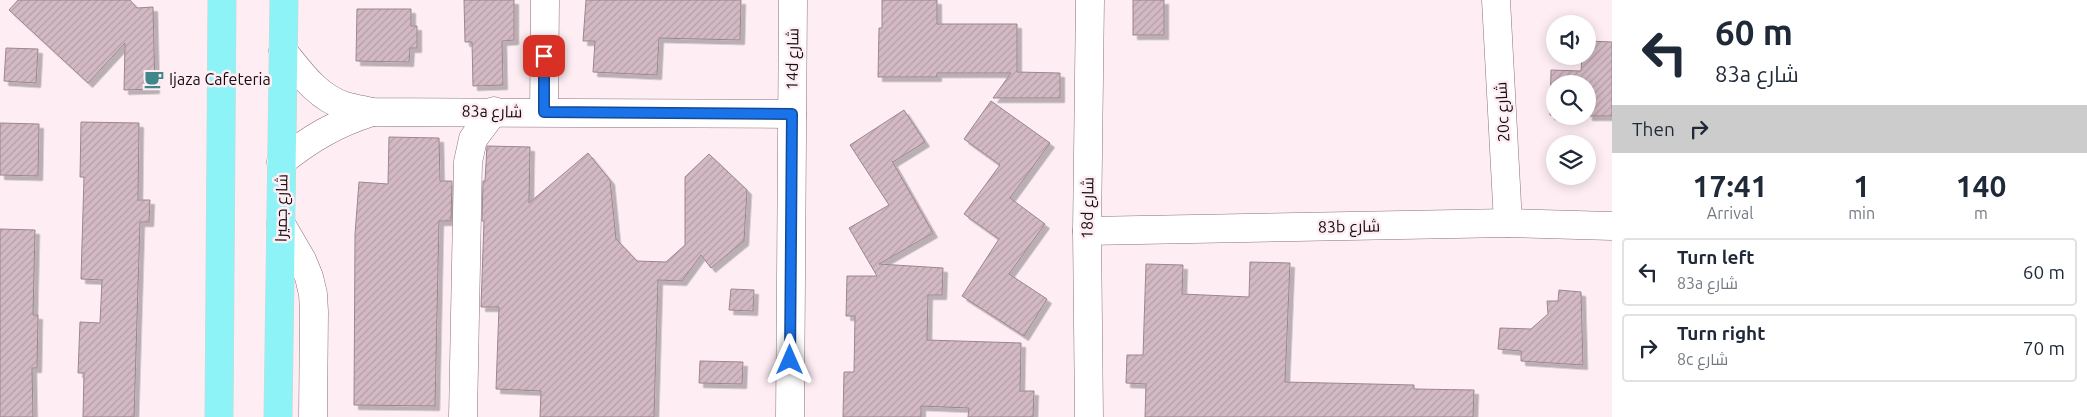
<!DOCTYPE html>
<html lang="en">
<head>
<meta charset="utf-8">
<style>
  :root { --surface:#fff; --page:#f6f6f7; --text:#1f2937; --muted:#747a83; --line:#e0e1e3 }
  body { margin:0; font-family:Ubuntu,Cairo,sans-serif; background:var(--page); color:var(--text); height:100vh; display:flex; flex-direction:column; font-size:19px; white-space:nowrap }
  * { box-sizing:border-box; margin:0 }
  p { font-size:16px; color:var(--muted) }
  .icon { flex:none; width:28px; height:28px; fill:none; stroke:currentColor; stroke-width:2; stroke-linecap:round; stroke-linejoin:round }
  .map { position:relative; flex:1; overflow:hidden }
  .drawer { display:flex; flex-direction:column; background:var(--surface); width:475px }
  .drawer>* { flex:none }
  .hud { background:#fff; color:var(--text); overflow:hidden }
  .buttons { position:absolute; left:1546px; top:15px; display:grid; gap:10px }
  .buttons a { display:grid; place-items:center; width:50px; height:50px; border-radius:50%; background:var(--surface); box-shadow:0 2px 12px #0003; font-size:25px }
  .pin { position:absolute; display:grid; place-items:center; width:42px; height:42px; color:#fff; margin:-21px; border-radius:10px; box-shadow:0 2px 8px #0006 }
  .me { position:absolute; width:55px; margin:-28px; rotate:0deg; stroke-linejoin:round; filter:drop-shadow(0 0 4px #0008) }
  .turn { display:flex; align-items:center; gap:18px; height:105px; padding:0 20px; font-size:22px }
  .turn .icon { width:65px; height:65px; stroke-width:2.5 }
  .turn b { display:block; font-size:35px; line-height:42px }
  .then { display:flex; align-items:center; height:48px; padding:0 20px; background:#0003; gap:10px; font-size:19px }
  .eta { display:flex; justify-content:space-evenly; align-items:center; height:85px; text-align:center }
  .eta b { font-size:30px; font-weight:700; line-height:35px }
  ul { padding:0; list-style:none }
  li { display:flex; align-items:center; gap:15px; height:68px; margin:0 10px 8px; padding:0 10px; border:2px solid var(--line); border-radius:5px }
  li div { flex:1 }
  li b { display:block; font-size:19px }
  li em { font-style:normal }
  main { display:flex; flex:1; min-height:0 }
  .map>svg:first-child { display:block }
</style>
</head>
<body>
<main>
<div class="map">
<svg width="1612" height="417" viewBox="0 0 1612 417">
  <defs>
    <pattern id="building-hatch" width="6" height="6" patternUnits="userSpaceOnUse" patternTransform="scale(1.25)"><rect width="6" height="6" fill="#d3b9c4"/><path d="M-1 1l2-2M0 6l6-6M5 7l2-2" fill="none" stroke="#b49ea7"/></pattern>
    <filter id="shadow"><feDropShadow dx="4.5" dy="4.5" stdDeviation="0" flood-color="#0004"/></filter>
  </defs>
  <rect width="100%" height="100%" fill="#feeef4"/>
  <g fill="url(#building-hatch)" stroke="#9c858f" filter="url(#shadow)">
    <path d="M18,0H130L137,8L153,7L155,89L124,90L125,43L88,83L9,10Z"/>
    <path d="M464,0H514V40L502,41L503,85L473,86L472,42H465Z"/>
    <path d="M586,0H741L740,40L659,38L657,75L593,72L595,41H583Z"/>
    <path d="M882,0H937V24H1017V72L1060,73V98H993L1011,73H937V77H878L879,28H882Z"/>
    <rect x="1133" y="0" width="31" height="35"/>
    <path d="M357,9H411V26H417V48H410L409,62L356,61Z"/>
    <path d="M1588,41L1612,42V116H1588V84H1555V115H1550L1551,70L1581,71L1582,56H1588Z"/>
    <path d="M6,48L38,49L36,83L4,81Z"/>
    <path d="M991,101L1050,143L1010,198L1045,224L1009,274L1047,299L1024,336L962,296L999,239L964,214L1000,165L964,139Z"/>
    <path d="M904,110L925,142L893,162L892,161L933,233L879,264L943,268L942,295H928L927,340L1021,343L1020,391H1034L1033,417H968L969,408L921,406V417H843L844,372H854L855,316H846L847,276H877L849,228L889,205L850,145Z"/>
    <path d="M81,122L139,123L138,200H150L149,222H140L134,417H83L84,373H78L80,322L100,323L102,280L81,279L84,177H80Z"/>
    <path d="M0,123L39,124L38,176L0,175Z"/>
    <path d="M389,137L439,138L440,181H452L451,221H439L435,406L354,405L355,234L359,182L388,184Z"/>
    <path d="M487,146L530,147L529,203L588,153L610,180L616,239L637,261L666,262L685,245V177L709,154L747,190L744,241L711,268L701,255L682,281L658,280L654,417H540L541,391L496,389L499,307H481L484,221H482L483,181H485Z"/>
    <path d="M0,229L35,230L33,315H38L37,368H32L33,417H0Z"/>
    <path d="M1250,262L1290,263L1285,382L1414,385V389L1474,390L1473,417H1145L1146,384L1126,383L1127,355H1143L1146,264L1183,265L1182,294L1249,297Z"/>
    <path d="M731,289L754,290L753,311L729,310Z"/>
    <path d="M1559,290L1581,292L1583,365L1521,361V351L1498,349L1500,328L1531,329L1548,314L1547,301H1558Z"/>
    <path d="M700,361L743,362L742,384L699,383Z"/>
  </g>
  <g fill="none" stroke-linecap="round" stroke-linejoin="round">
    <defs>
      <g id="minor">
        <path d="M1496,0L1508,223"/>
        <path d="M283,51C300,72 317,97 345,106C353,108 363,110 372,112L792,114"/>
        <path d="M544,112L545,0"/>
        <path d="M281,162C311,138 335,124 372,112"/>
        <path d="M281,224L302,260L309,277L313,294L314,312L313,417"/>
        <path d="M1087,231L1508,223L1612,226"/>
        <path d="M463,417L468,162L473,139L494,111"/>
        <path d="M790,417L793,0"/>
        <path d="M1089,417L1087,231L1090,0"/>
      </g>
      <g id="primary">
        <path d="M219,417L222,0"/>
        <path d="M278,417L284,0"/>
      </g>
    </defs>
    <use href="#minor" stroke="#89727b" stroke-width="29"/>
    <use href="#primary" stroke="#d5d4d4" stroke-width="29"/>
    <use href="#minor" stroke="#fff" stroke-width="28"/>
    <use href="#primary" stroke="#8ef3f6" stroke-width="28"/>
  </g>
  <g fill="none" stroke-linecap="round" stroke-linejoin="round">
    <defs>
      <path id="route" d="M544,56V112L792,114L790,360"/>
    </defs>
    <use href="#route" stroke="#114b97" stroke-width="12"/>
    <use href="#route" stroke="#1a73e8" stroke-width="9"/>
  </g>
  <defs>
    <symbol id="cafe-bare" viewBox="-9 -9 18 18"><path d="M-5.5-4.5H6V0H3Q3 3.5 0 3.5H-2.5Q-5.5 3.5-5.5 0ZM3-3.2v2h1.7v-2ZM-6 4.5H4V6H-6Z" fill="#3f878a" stroke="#feeef4" stroke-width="2.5" paint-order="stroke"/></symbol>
  </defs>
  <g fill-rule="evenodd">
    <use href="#cafe-bare" x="140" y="65" width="28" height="28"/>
  </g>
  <g text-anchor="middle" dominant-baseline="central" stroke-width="5" stroke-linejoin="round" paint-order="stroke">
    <g font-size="16" fill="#160e11" stroke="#feeef4">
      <text transform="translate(792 59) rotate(-89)">14d شارع</text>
      <text transform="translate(492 111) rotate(1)">83a شارع</text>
      <text transform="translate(1502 112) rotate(-93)">20c شارع</text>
      <text transform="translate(281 208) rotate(-89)">شارع جميرا</text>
      <text transform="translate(1087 208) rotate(-89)">18d شارع</text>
      <text transform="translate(1349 226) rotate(-1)">83b شارع</text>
    </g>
    <g font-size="16" fill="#160e11" stroke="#feeef4" text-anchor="start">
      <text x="169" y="79">Ijaza Cafeteria</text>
    </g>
  </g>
</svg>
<div class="buttons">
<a><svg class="icon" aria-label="sound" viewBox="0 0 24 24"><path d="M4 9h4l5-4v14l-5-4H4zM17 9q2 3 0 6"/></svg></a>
<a><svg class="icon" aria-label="search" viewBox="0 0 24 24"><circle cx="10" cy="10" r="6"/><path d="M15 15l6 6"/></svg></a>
<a><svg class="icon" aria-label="layers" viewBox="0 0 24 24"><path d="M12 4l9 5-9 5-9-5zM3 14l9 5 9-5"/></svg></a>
</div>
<div class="pin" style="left:544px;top:56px;background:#d93025"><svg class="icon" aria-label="arrive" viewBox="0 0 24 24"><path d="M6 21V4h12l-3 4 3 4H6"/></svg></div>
<svg class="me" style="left:790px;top:360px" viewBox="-20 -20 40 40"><path d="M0-17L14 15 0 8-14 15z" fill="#1a73e8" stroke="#fff" stroke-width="4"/></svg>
</div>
<section class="drawer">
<div class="hud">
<div class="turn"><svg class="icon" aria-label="left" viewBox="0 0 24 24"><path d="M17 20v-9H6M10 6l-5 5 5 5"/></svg><div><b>60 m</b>83a شارع</div></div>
<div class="then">Then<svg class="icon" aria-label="right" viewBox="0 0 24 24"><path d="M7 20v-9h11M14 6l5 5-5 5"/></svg></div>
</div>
<div class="eta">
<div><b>17:41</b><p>Arrival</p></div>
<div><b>1</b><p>min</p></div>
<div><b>140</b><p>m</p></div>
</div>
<ul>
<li><svg class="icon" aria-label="left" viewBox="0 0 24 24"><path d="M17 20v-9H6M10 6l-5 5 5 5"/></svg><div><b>Turn left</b><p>83a شارع</p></div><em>60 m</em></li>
<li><svg class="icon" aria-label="right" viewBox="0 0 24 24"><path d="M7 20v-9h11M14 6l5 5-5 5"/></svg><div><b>Turn right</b><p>8c شارع</p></div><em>70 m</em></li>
</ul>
</section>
</main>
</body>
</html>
